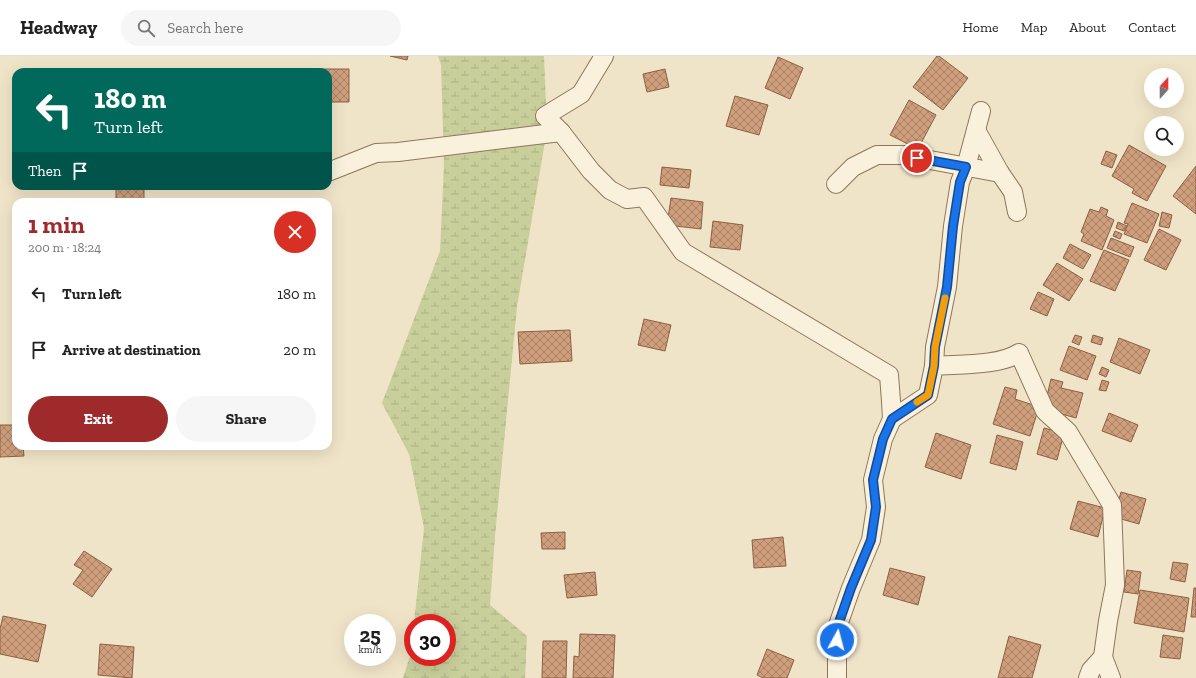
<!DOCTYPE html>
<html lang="en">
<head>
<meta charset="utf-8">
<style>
  :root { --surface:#fff; --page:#f6f6f6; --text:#222; --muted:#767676; --line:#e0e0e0; --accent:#9e2a2b }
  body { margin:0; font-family:"Zilla Slab",serif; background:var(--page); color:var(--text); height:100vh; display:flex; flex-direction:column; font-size:15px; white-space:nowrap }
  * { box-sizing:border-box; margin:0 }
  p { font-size:13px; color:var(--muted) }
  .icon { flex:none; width:22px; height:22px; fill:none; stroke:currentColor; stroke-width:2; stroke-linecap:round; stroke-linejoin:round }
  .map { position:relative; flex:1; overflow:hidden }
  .panel { position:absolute; left:12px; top:142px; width:320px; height:252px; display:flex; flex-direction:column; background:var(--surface); border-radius:12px; box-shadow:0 4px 16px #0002 }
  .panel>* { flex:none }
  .banner { position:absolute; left:12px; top:12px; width:320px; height:122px; border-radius:12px; box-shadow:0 4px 16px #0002; background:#00695c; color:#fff; overflow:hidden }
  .needle { width:26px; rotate:21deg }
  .controls { position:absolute; left:1144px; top:12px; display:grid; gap:8px }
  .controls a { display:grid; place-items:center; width:40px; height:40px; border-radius:50%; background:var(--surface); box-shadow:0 4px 16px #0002; font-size:20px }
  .speed { position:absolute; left:344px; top:558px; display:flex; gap:8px; font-size:20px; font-weight:700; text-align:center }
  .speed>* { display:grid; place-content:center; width:52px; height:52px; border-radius:50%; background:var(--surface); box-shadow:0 4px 16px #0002; line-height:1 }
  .speed small { font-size:10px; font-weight:400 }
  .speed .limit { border:6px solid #d22; background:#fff; color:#111 }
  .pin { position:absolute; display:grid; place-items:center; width:34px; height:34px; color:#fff; margin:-17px; border:2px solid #fff; border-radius:50%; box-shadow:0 1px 4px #0007 }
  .me { position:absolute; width:44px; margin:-22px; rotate:7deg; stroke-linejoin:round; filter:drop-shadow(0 0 3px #0008) }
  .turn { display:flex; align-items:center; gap:14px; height:84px; padding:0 16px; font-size:18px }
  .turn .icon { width:52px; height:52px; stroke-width:2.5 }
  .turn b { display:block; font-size:28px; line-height:34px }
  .then { display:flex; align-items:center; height:38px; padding:0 16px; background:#0003; gap:8px; font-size:15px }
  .round { display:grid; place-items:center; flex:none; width:42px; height:42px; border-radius:21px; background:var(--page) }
  .overview { display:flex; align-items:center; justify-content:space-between; height:68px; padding:0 16px }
  h1 { font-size:24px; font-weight:700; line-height:30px; color:var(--accent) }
  .primary-button { display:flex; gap:8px; margin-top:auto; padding:8px 16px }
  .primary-button a { flex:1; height:46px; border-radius:24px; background:var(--accent); color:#fff; font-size:16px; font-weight:700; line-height:46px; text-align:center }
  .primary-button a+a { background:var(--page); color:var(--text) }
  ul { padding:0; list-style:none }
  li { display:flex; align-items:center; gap:12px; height:56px; padding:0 16px }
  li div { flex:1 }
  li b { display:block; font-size:15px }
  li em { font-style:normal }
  header { display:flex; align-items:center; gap:24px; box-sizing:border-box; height:56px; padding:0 20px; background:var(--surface); border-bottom:1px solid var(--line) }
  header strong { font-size:19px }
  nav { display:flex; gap:22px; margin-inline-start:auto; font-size:14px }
  .search { width:280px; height:36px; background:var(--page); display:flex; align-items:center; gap:10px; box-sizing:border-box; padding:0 14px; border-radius:22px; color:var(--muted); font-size:15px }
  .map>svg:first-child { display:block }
</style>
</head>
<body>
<header>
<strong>Headway</strong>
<div class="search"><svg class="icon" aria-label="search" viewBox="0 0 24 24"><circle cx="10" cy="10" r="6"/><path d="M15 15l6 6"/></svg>Search here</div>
<nav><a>Home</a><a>Map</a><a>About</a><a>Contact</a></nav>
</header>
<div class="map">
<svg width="1196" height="622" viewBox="0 0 1196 622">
  <defs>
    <pattern id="wetland-marsh" width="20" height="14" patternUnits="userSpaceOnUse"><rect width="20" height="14" fill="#c9cf9b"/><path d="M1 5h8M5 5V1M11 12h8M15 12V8" fill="none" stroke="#aeb285"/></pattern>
    <pattern id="building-cross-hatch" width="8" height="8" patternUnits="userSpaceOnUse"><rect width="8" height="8" fill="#cf9f7d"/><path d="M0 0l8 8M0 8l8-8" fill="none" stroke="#a98266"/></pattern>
  </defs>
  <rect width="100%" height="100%" fill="#f0e4c8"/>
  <path fill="url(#wetland-marsh)" d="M438,0H544L547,74L517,251L495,480L490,549L527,580L525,622H403L411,597L413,577V601H447V567H414L424,472L409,398L382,347L440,195L444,108L441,9Z"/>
  <g fill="url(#building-cross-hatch)" stroke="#8d5f41">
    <path d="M390,0H408L407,4Z"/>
    <path d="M937,0H939L968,22L943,54L913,31Z"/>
    <path d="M778,1L803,12L790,43L765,32Z"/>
    <path d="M177,13L206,16H177Z"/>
    <path d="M316,13H349V46H328V16H316Z"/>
    <path d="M665,13L669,31L647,36L643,18Z"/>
    <path d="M735,40L768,49L759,79L726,70Z"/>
    <path d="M909,44L936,59L918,93L890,79Z"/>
    <path d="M1129,89L1166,110L1147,145L1132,137L1134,133L1112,120Z"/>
    <path d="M1106,95L1117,99L1112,112L1101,108Z"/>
    <path d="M1196,110V158L1173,140Z"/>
    <path d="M662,111L691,114L689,132L660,129Z"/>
    <path d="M116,130H144V146L116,145Z"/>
    <path d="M233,130H260V131L233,132Z"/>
    <path d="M671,142L703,146L701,173L667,169Z"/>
    <path d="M1132,147L1159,158L1147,187L1124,178L1128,168L1124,167Z"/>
    <path d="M1101,151L1108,154L1106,160L1114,164L1102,194L1081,185L1084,178L1081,176L1090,153L1099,156Z"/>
    <path d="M1162,156L1172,159L1169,172L1159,170Z"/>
    <path d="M713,165L743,169L740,194L710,191Z"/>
    <path d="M1118,166L1127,170L1124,175L1116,172Z"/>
    <path d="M1159,173L1181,184L1166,214L1144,204Z"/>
    <path d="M1115,175L1122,178L1120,183L1113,180Z"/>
    <path d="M1111,182L1134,191L1130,201L1107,192Z"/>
    <path d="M1070,188L1091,199L1083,213L1063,202Z"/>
    <path d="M1104,194L1129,204L1115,235L1090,225Z"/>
    <path d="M1057,207L1083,223L1069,245L1043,229Z"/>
    <path d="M1038,236L1054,243L1047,260L1030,253Z"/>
    <path d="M644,263L671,269L665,295L638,289Z"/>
    <path d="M570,274L572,305L520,308L518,276Z"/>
    <path d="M1075,279L1082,281L1079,289L1072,286Z"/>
    <path d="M1093,279L1103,282L1101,289L1091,286Z"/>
    <path d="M1119,282L1150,294L1140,318L1110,306Z"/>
    <path d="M1069,290L1096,300L1087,324L1060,314Z"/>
    <path d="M1102,311L1109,314L1106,321L1099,318Z"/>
    <path d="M1051,323L1063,326L1061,332L1083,337L1076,362L1051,355L1045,348Z"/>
    <path d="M1102,324L1109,326L1106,335L1099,334Z"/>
    <path d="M1005,331L1017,334L1015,343L1039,351L1030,380L993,368Z"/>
    <path d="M1109,357L1138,369L1131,386L1102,375Z"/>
    <path d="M0,369H16V390H23L24,400L0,401Z"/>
    <path d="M1044,372L1064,377L1057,404L1037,398Z"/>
    <path d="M936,377L971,389L961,423L925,411Z"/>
    <path d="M997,379L1023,386L1016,414L990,407Z"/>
    <path d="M1121,436L1146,443L1139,468L1114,461Z"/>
    <path d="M1078,445L1105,452L1098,481L1070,473Z"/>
    <path d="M565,476V493H542L541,477Z"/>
    <path d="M783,481L786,510L754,512L752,484Z"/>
    <path d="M84,495L112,513L92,541L73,528L83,514L74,509Z"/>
    <path d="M1173,506L1188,508L1185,526L1170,523Z"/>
    <path d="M890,512L925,521L918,549L883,539Z"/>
    <path d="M1127,514L1141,516L1138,538L1124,536Z"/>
    <path d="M595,516L597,539L567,542L564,519Z"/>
    <path d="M1194,532H1196V561H1191Z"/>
    <path d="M1140,534L1189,542L1184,576L1134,567Z"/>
    <path d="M3,560L46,569L38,606L0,598V573Z"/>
    <path d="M580,578L615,579L613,622H573L574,600L579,601Z"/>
    <path d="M1163,579L1183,582L1180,603L1160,601Z"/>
    <path d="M1009,580L1041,589L1032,622H998Z"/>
    <path d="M543,585H567L566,622H542Z"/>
    <path d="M100,588L134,591L132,622L98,619Z"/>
    <path d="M767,593L794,604L787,622H763L757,619Z"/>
  </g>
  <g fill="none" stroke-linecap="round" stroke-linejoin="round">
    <defs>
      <g id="minor">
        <path d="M604,0L581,38L545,60L561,76L591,115L610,134L627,143L644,141L683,196L889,319L891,345L892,363L928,339L934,310C959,308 999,310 1019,297L1045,355L1068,376L1112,449L1115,529L1108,565L1103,601L1111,622"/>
        <path d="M976,74L1000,117L1013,136L1017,156"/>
        <path d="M328,116L376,97L398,96L561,76"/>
        <path d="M836,128L853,111L877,99H903L1000,117"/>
        <path d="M934,310L935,291L947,231L953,170L960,126L966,111L981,55"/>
        <path d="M837,622V572L851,532L871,484L876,451L873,424L883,383L892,363"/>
        <path d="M1088,622L1091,614L1103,601"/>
      </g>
    </defs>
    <use href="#minor" stroke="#8d765c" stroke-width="20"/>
    <use href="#minor" stroke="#faf1dc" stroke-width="18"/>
  </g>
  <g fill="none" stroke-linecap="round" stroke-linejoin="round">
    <defs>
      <path id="route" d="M837,584V572L851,532L871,484L876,451L873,424L883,383L892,363L928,339L934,310L935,291L947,231L953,170L960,126L966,111L917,102"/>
    </defs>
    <use href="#route" stroke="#114b97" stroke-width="10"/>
    <use href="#route" stroke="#1a73e8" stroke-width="7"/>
    <path stroke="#f59e0b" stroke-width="7" d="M917,346L928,339L934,310L935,291L945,242"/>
  </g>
</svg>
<div class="controls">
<a><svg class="needle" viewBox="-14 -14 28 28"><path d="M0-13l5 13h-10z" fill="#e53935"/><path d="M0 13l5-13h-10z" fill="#767676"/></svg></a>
<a><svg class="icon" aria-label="search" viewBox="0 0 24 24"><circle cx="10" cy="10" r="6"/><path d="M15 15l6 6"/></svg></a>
</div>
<div class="speed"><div>25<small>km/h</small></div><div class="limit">30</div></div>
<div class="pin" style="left:917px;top:102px;background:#d93025"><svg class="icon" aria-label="arrive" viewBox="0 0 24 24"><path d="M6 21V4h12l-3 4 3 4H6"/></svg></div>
<svg class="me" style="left:837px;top:584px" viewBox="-20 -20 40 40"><circle r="17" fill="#1a73e8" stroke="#fff" stroke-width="3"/><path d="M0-11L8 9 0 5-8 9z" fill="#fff"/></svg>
<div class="banner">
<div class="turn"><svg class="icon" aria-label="left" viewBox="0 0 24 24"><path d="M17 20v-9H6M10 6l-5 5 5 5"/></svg><div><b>180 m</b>Turn left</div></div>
<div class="then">Then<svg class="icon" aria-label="arrive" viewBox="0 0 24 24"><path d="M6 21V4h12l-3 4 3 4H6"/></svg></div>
</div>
<section class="panel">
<div class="overview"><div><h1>1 min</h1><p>200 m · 18:24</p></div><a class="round" style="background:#d93025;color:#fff"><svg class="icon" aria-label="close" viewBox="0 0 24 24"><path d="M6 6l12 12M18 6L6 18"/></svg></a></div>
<ul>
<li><svg class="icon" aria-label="left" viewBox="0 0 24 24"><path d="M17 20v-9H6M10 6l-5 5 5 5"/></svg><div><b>Turn left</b></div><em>180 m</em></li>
<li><svg class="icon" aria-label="arrive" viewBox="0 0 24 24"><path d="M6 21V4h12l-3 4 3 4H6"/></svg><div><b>Arrive at destination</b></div><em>20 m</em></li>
</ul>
<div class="primary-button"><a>Exit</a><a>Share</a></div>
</section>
</div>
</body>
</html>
